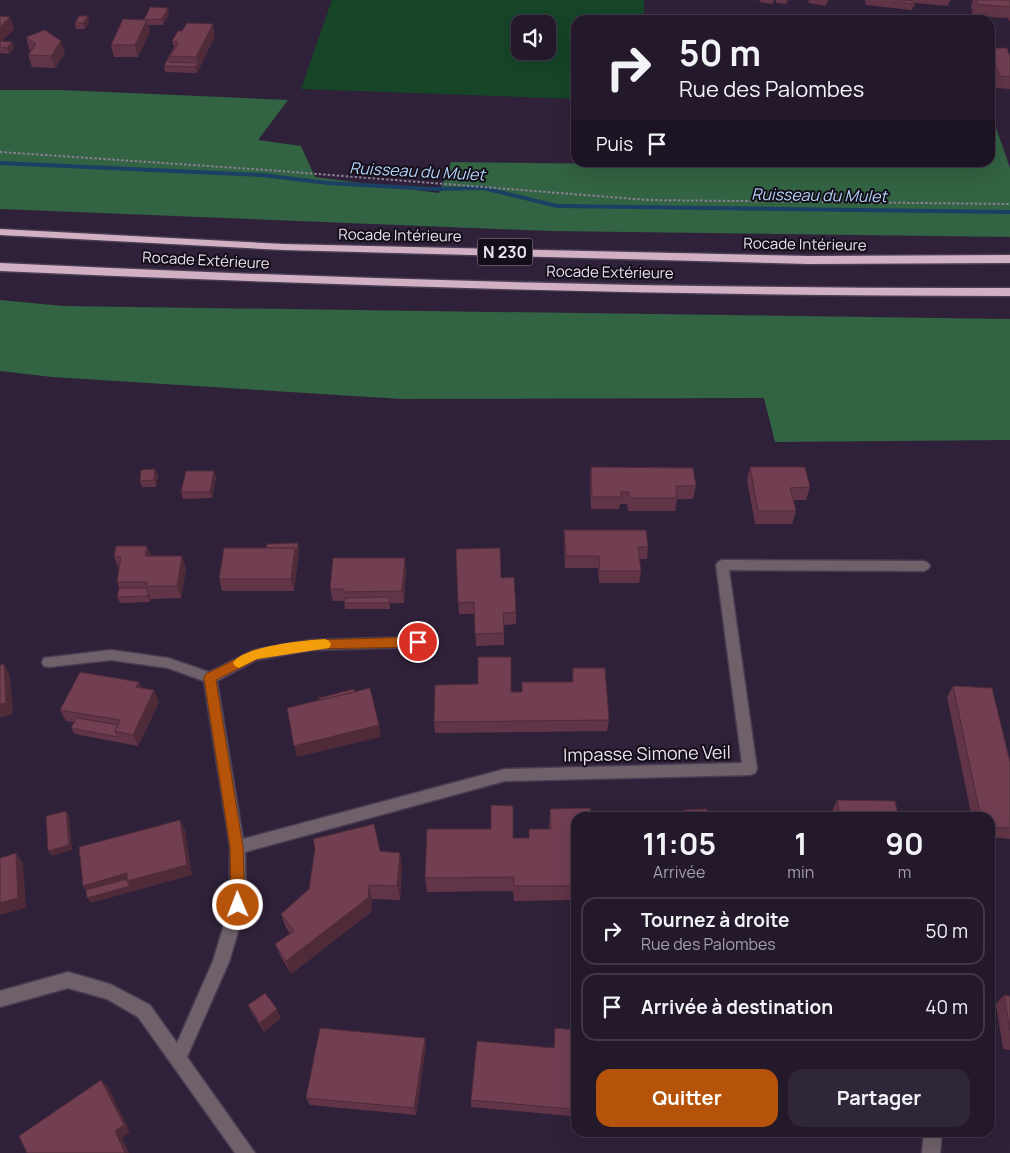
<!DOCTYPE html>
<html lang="fr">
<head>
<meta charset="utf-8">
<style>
  :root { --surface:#23192b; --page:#2f2637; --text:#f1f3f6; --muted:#a3a0a9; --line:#403847; --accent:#b45309 }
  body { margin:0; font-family:Manrope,sans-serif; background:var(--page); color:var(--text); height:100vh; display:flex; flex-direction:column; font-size:19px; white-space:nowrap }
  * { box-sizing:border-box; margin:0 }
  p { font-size:16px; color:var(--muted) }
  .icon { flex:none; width:28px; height:28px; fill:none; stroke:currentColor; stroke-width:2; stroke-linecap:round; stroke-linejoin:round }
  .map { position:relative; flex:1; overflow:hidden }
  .drawer { position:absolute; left:571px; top:812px; width:424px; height:325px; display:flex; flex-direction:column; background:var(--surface); border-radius:15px; box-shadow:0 5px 20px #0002,0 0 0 1px var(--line) }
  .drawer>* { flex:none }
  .guide { position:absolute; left:571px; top:15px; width:424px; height:152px; border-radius:15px; box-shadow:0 5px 20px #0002,0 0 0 1px var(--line); background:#23192b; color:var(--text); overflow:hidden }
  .fabs { position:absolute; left:511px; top:15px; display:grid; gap:10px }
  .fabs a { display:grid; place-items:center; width:45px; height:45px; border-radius:10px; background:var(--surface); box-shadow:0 5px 20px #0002,0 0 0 1px var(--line); font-size:25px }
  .pin { position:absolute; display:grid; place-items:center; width:42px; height:42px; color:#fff; margin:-21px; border:2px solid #fff; border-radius:50%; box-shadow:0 1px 5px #0007 }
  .me { position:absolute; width:55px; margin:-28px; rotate:359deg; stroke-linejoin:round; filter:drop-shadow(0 0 4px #0008) }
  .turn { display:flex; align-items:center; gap:18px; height:105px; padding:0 25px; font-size:22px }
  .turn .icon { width:65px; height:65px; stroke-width:2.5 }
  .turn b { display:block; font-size:35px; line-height:42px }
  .then { display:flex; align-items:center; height:48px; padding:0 25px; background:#0003; gap:10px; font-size:19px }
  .eta { display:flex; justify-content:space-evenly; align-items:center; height:85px; text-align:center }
  .eta b { font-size:30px; font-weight:700; line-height:35px }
  .button { display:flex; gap:10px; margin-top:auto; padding:10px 25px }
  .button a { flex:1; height:58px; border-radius:15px; background:var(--accent); color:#fff; font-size:20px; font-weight:700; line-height:58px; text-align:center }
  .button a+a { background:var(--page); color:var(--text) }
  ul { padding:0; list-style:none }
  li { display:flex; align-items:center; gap:15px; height:68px; margin:0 10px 8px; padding:0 15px; border:2px solid var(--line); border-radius:15px }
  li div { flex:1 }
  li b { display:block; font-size:19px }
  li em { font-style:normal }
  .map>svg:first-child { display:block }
</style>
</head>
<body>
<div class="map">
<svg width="1010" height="1153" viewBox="0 0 1010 1153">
  <rect width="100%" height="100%" fill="#2f2139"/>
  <path fill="#164528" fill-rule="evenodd" d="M332,0H644V20H576V99L301,89ZM520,24H548V51H520Z"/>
  <g fill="#326342">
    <path d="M0,90H61L288,100L258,140L301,146L315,177L439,193L451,162L794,166L795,162H990V125H995L1010,168V237L550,231L0,209Z"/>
    <path d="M0,300L63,306L1010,319V440L775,442L764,398L401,399L52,377L0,371Z"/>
  </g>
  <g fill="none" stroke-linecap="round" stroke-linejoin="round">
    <path fill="#1c3f64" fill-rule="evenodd" d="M0,161L262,173L328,181L432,187L483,186L557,204L1010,210V214L557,208L483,190L432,191L328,185L262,177L0,165Z"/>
    <defs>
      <g id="minor">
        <path d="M722,560L924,561L928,563L930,566L928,569L924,571L729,570L757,769L755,773L750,775L505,781L245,852L246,905L229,962L187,1057L255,1153H235L138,1017L107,999L68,988L0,1007V991L68,972L110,984L150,1005L177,1043L213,961L230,905V847L204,681L168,668L111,660L49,667L44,666L42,662L44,658L111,650L168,658L209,672L254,650L311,640L418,637L423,638L425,642L423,646L418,647L311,650L256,660L217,681L243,839L505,769L742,763L716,565L718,562Z"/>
        <path d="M924,1132H942L940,1153H922Z"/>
      </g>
      <g id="highway">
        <path d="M0,229L283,244L809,256L1010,255V263L809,264L283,250L0,235Z"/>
        <path d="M0,263C337,279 673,289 1010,288V296C673,296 337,286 0,271Z"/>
      </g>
    </defs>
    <use href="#minor" stroke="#493c53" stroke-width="3"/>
    <use href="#highway" stroke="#493c53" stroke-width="3"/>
    <path stroke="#8a7f93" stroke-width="2" stroke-dasharray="2.5 2" stroke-linecap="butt" d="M0,152L267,170L648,200L1010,204"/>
    <use href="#minor" fill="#6f6169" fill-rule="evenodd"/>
    <use href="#highway" fill="#d2b0c4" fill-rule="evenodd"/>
  </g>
  <g fill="#613547">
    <path d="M760,0H774L773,4L759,2Z"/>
    <path d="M776,0H788L786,4L776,3Z"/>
    <path d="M809,0H828L826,6L808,3Z"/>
    <path d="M865,0H950L948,6L915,3L914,7H913L912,10L866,5Z"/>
    <path d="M973,0H1010V21H1009L1008,18L973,16L971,6Z"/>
    <path d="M169,14L163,25H148L150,32L138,57H114L111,45L144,20Z"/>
    <path d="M0,16L10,17L14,29L2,41L12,42L14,48L9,54L0,53Z"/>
    <path d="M88,16L89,22L85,29H76L75,23Z"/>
    <path d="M215,36L197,73L165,72L164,66L174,47L172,41Z"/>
    <path d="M26,37L65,53L55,68L32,67L28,55L32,51L29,49Z"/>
    <path d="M990,48L1010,56V89L996,88L990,74Z"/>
    <path d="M591,467L696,486L693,499H677L675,511H628L627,504H620L619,509H591L590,480Z"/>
    <path d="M750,467L810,487L806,500H793L796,511L792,524H755L747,480Z"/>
    <path d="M155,469L158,476L156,487H142L140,481Z"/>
    <path d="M216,477L212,498L183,499L181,492Z"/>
    <path d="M564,530L648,547L647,559H639L641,571L639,583H599L598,568H565L564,542Z"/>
    <path d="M298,543L299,550L294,591H222L219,579L266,548Z"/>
    <path d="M456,549L501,578L516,612V624L504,625V645L476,646L475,614H459Z"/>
    <path d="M151,556L186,568L181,598L151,599L150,602L120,603L117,597L119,588L117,582L119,569L114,557Z"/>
    <path d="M406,570L404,603H390V609H345L344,601H333L330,589Z"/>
    <path d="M573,668L609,720L607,731L435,733L434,722L511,692H522L572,682Z"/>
    <path d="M953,686L1010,762V839L990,837V818H972L947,697Z"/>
    <path d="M141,688L159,702L138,746L75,734L71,728L74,722L66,721L60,710Z"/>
    <path d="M837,800L899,818H833L832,811Z"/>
    <path d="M550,809L576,818V900L514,901L513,891L427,892L425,878L513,838H529V829H549Z"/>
    <path d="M683,810L708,818H681Z"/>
    <path d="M380,851L402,867L400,900L372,899L371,912L291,974L281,957L275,944L290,933L286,928L281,914Z"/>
    <path d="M1004,995L1010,996V1050L1003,1049L996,1004Z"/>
    <path d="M248,1005L281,1018L264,1032L252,1013Z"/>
    <path d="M425,1038L426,1046L416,1115L310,1105L306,1098Z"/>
    <path d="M471,1100L571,1109L570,1116L471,1107Z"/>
    <path d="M845,1132H884L880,1136Z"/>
  </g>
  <g fill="#4f2b39">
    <path d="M168,8L169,14L163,25L162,19Z"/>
    <path d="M88,16L89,22L85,29L83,23Z"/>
    <path d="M10,17L14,29L0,43V27Z"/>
    <path d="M147,20L150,32L138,57L135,45Z"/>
    <path d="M213,24L215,36L197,73L195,67L198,63L196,57Z"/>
    <path d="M61,41L65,53L55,68L51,56Z"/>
    <path d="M12,42L14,48L9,54L7,48Z"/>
    <path d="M155,469L158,476L156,487L154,480Z"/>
    <path d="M214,471L216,477L212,498L210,492Z"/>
    <path d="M298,543L299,550L294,591L291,579L295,548Z"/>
    <path d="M147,546L152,558L145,556Z"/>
    <path d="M182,556L186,568L181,598L177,586Z"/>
    <path d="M405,558L406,570L404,603L402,591Z"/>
    <path d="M148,593L151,599L150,602L147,596Z"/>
    <path d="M4,664L10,676L13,714L0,718V704Z"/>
    <path d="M139,682L144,693L136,687Z"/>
    <path d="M154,690L159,702L138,746L133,735Z"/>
    <path d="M379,725L381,737L297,757L294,746Z"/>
    <path d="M66,811L69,816L72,850L52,856L48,851Z"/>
    <path d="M180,820L185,830L192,875L91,903L87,898L90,895L83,886Z"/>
    <path d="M16,853L23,863L26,908L0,915V903Z"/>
    <path d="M400,853L402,867L400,900L397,886Z"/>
    <path d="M369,885L372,899L371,912L291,974L286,961Z"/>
    <path d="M277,1009L281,1018L264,1032L260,1023Z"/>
    <path d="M425,1038L426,1046L416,1115L414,1108Z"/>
    <path d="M101,1080L108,1087L130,1132L122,1138L129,1153H125L115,1131Z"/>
  </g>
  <g fill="#713e52" stroke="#4f2b39">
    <path d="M905,0L913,1L914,4L904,3Z"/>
    <path d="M976,0H1010V7L977,4Z"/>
    <path d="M150,7L168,8L162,19L144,20Z"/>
    <path d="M0,16L10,17L0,27Z"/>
    <path d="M79,16H88L83,23H75Z"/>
    <path d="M123,19L147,20L135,45H111Z"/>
    <path d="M187,23L213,24L196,57L169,56L178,45L177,42L172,41L178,31H182Z"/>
    <path d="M45,30L61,41L51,56L28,55L36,44L26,37Z"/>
    <path d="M1,41L12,42L7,48L0,47V43Z"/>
    <path d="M174,47H176L169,56L170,62L198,63L195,67L164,66Z"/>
    <path d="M990,48H1007L1010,56V77L1000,76L990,52Z"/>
    <path d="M591,467L693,468L696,486H676L677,498H629V492H621V497H592Z"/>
    <path d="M750,467H805L810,487L790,488L796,511H758Z"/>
    <path d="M155,469L154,480L140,481L141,470Z"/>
    <path d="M186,471H214L210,492H181Z"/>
    <path d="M564,530H646L648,547H638L641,571H600L599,556H566Z"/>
    <path d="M298,543L296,554L295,548H266L267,544Z"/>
    <path d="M116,546H147L145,556H182L177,586H146L147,582H117L121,557H114Z"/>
    <path d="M224,548H295L291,579H219Z"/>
    <path d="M500,548L501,578L514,577L516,612L503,613L504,633L475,634L474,602L458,603L456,549Z"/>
    <path d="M333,558H405L402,591L344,592V589H330Z"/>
    <path d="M119,588H146L148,593L147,596L117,597Z"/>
    <path d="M389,597V603H344L345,598Z"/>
    <path d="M478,657H511V692H522V682H573V668H605L609,720L434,722L435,685L478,684Z"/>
    <path d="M4,664L6,703L0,704V665Z"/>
    <path d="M80,672L139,682L136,687L154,690L133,735L115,731L120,720L60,710Z"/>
    <path d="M953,686L992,688L1010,762V828L990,827V818H981Z"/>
    <path d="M370,688L379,725L294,746L287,708Z"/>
    <path d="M354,689L355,692L319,700V698Z"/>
    <path d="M77,718L118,725L115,731L118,737L71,728Z"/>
    <path d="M837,800L895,801L899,818H840Z"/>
    <path d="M491,805L513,806V838H529V829H551L550,809L590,808L591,818H576V886H514V877L425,878L427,829H491Z"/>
    <path d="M707,809L708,818H684L683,810Z"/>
    <path d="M66,811L69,845L48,851L46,816Z"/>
    <path d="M180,820L187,865L127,881V873L83,886L79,847Z"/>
    <path d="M374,824L380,851L400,853L397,886L369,885L368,898L286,961L275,944L294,931L281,914L309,889L315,849L313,839Z"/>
    <path d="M16,853L18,898L0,903V858Z"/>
    <path d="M127,879V881L130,886L87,898L86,890Z"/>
    <path d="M265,993L277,1009L260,1023L248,1005Z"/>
    <path d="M1004,995L1010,996V1031Z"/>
    <path d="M320,1028L425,1038L414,1108L306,1098Z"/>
    <path d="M555,1028L575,1030L571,1109L471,1100L477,1041L554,1048Z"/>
    <path d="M101,1080L124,1125L115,1131L125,1153H27L19,1136Z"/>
  </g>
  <path fill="#b45309" stroke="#753606" d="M418,637L423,638L424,642L423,645L418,647L311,649L257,659L216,680L243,847L245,905L243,910L238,912L233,910L231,905L230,847L204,678L206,674L254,650L311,640Z"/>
  <path fill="#f59e0b" d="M325,639L329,641L331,644L329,648L257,659L239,668L235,666L233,663C242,646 307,640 325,639Z"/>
  <g text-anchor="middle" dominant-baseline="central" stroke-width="4" stroke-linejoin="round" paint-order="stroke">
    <g font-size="15" fill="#eae1f1" stroke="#140e18">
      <text transform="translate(400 235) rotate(1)">Rocade Intérieure</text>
      <text transform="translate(805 244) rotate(1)">Rocade Intérieure</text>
      <text transform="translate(206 260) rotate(3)">Rocade Extérieure</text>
      <text transform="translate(610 272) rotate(1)">Rocade Extérieure</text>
    </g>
    <g font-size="16" font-style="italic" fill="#b2d3f9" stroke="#140e18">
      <text transform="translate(417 171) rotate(3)">Ruisseau du Mulet</text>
      <text transform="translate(819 195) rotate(1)">Ruisseau du Mulet</text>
    </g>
    <rect fill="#140e18" stroke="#aaa2b0" stroke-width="1" x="477.5" y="238.5" width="55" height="27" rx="4"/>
    <g font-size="16" font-weight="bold" fill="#eae1f1">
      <text x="505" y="252">N 230</text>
    </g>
    <g font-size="18" fill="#eae1f1" stroke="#140e18">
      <text transform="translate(647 753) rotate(-1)">Impasse Simone Veil</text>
    </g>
  </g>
</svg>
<div class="fabs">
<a><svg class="icon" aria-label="sound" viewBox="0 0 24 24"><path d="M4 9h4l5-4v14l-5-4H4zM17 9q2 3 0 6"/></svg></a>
</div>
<div class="pin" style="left:418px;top:642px;background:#d93025"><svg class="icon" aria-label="arrive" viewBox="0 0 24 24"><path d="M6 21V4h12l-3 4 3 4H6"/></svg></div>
<svg class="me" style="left:238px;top:905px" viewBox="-20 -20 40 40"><circle r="17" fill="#b45309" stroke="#fff" stroke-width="3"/><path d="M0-11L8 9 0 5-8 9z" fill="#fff"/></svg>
<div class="guide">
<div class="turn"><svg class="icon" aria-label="right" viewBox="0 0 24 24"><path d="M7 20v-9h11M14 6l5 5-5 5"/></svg><div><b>50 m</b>Rue des Palombes</div></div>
<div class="then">Puis<svg class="icon" aria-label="arrive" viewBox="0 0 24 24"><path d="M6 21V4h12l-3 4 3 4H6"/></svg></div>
</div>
<section class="drawer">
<div class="eta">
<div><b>11:05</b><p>Arrivée</p></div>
<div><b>1</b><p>min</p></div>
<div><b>90</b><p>m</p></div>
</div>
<ul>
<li><svg class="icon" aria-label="right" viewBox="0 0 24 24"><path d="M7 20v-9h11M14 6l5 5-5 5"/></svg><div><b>Tournez à droite</b><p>Rue des Palombes</p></div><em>50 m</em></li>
<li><svg class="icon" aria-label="arrive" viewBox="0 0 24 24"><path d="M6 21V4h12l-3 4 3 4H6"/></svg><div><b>Arrivée à destination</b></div><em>40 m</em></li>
</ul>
<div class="button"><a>Quitter</a><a>Partager</a></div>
</section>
</div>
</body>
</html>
